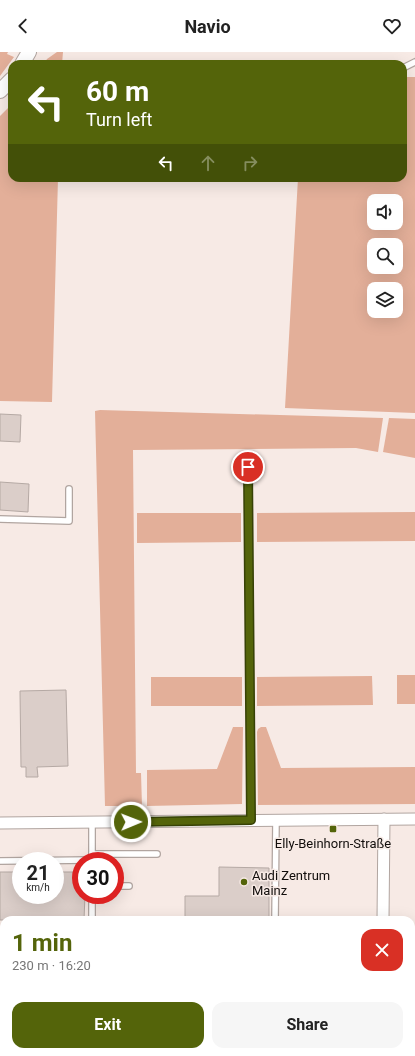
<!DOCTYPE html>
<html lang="en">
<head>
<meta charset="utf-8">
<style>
  :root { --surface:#fff; --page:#f6f6f6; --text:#222; --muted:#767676; --accent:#54640a }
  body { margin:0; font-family:Roboto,sans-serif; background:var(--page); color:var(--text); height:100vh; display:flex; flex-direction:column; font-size:15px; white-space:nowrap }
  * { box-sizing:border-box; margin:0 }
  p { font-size:13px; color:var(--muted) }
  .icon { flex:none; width:22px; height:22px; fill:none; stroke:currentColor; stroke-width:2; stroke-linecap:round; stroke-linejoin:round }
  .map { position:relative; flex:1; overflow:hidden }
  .details { position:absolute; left:0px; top:864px; width:415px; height:140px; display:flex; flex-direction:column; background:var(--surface); border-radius:12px 12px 0 0; box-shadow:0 4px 16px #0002 }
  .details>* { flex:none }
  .hud { position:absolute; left:8px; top:8px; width:399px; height:122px; border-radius:12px; box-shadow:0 4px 16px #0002; background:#54640a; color:#fff; overflow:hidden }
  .fabs { position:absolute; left:367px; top:142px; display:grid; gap:8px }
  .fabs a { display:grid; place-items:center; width:36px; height:36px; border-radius:8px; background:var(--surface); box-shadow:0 4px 16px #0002; font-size:20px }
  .speed { position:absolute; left:12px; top:800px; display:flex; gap:8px; font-size:20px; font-weight:700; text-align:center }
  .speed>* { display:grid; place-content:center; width:52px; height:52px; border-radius:50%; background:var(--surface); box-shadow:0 4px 16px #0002; line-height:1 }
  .speed small { font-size:10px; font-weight:400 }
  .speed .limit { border:6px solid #d22; background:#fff; color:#111 }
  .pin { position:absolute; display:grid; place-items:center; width:34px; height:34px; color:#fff; margin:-17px; border:2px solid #fff; border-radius:50%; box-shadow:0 1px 4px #0007 }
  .me { position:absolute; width:44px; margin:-22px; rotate:89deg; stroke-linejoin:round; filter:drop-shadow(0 0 3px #0008) }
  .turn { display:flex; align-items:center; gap:14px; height:84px; padding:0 12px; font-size:18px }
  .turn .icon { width:52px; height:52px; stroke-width:2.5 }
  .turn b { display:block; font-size:28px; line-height:34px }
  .lanes { display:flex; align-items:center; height:38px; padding:0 12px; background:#0003; justify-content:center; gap:20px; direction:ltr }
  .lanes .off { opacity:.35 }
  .round { display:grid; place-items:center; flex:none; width:42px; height:42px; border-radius:12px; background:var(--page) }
  .overview { display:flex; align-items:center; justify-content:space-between; height:68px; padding:0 12px }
  h1 { font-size:24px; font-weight:700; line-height:30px; color:var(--accent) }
  .cta { display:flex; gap:8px; margin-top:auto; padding:8px 12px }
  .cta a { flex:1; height:46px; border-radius:12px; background:var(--accent); color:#fff; font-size:16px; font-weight:700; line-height:46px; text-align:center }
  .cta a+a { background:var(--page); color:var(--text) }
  header { display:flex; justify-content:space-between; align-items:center; height:52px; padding:0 12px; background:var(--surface); font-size:18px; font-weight:700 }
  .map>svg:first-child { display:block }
</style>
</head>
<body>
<header><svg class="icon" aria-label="back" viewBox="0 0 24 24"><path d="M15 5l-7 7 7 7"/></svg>Navio<svg class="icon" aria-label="heart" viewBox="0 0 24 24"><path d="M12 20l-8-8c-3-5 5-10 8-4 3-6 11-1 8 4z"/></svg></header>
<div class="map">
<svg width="415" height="1004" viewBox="0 0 415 1004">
  <rect width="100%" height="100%" fill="#f7eae5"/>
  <g fill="#e3af99" fill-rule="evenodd">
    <path d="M0,0H8L7,2L14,5L0,24Z"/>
    <path d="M57,0H63L62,12H44L47,7Z"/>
    <path d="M403,25H415V361L285,356L298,126H403ZM374,149H396V171H374ZM374,193H396V215H374ZM374,237H396V259H374Z"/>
    <path d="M12,52V126H58L52,350L0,349V64Z"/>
    <path d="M100,358L383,366L378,400L356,396L133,398L136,721H141L142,754H105L95,359Z"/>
    <path d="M389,366L415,367V406L383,400Z"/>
    <path d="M415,460V489L257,490V461Z"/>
    <path d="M137,461H241V490L137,491Z"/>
    <rect x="397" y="623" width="18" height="29"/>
    <path d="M372,624L373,653L257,654V625Z"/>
    <path d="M242,625V654H151V625Z"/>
    <path d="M233,675H243L242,752L147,754V718L217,717Z"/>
    <path d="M261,675H266L281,716L415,715V752L258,753L257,680L258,677Z"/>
  </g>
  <g fill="#dbcec9" stroke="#b5a9a4">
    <path d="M0,362L21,363L20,390L0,389Z"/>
    <path d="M0,430L29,432L28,460L0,458Z"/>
    <path d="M66,638L68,714L37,715L38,725H26V715H21L20,639Z"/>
    <path d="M219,815L269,816V868H185V844H219Z"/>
    <path d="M0,820H21V843H55V820H81V843H85L84,868H0Z"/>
  </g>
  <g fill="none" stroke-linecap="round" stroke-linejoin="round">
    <defs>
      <g id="service">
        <path d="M403,16L415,10"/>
        <path d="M248,415L251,768"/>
        <path d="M0,467L69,469V437"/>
        <path d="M92,802H157"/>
        <path d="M92,805V770"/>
        <path d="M0,809L92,808"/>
        <path d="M115,834H129"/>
        <path d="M92,868V843"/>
        <path d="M275,868L276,768"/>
        <path d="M411,889L415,888"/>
        <path d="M411,992H415"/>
        <path d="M93,1004V1000"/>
      </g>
      <g id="minor">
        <path d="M0,771L415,767"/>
        <path d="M383,868L384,767"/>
        <path d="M383,1004V1000"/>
      </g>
      <g id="tertiary">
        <path d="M22,12L29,0"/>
        <path d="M0,39L12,27"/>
      </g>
    </defs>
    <use href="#service" stroke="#b1a5a0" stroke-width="8"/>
    <use href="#minor" stroke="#b1a5a0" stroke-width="13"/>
    <use href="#tertiary" stroke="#b1a5a0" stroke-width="16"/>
    <use href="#service" stroke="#fff" stroke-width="5.5"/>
    <use href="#minor" stroke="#fff" stroke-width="11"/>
    <use href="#tertiary" stroke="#fff" stroke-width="14"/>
  </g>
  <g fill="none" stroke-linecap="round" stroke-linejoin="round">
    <defs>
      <path id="route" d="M131,770L251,768L248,415"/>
    </defs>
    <use href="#route" stroke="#374106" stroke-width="10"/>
    <use href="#route" stroke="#54640a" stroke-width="7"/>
  </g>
  <g fill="#54640a" stroke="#f7eae5" stroke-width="1.5">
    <rect x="329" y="773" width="8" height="8" rx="2"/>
    <circle cx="244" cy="830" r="4"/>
  </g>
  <g text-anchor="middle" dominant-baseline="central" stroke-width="3" stroke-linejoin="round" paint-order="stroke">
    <g font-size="13" fill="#110d0b" stroke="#f7eae5">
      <text x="333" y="791">Elly-Beinhorn-Straße</text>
      <text x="252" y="823" text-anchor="start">Audi Zentrum<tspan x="252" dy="15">Mainz</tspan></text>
    </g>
  </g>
</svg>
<div class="fabs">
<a><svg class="icon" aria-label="sound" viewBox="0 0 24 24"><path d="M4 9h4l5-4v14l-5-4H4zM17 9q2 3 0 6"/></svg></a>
<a><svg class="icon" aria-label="search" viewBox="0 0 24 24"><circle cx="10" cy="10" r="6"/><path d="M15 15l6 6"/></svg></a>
<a><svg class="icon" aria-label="layers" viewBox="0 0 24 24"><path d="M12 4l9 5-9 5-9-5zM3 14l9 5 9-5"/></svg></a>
</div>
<div class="speed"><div>21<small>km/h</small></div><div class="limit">30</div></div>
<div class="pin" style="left:248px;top:415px;background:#d93025"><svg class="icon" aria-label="arrive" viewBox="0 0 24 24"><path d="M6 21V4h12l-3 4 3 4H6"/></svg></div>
<svg class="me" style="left:131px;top:770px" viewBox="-20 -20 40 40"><circle r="17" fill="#54640a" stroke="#fff" stroke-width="3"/><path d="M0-11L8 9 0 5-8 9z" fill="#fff"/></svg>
<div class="hud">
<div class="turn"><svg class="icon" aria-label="left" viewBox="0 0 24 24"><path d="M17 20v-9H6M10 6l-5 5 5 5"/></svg><div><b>60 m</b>Turn left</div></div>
<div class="lanes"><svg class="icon" aria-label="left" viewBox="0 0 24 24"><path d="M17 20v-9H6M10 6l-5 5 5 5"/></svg><svg class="icon off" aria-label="ahead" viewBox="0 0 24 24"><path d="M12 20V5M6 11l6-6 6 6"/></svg><svg class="icon off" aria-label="right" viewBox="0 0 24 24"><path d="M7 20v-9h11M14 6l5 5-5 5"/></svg></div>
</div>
<section class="details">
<div class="overview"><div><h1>1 min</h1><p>230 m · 16:20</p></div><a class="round" style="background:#d93025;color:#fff"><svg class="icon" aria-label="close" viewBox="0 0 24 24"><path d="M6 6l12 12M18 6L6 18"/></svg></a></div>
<div class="cta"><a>Exit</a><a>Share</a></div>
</section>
</div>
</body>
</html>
